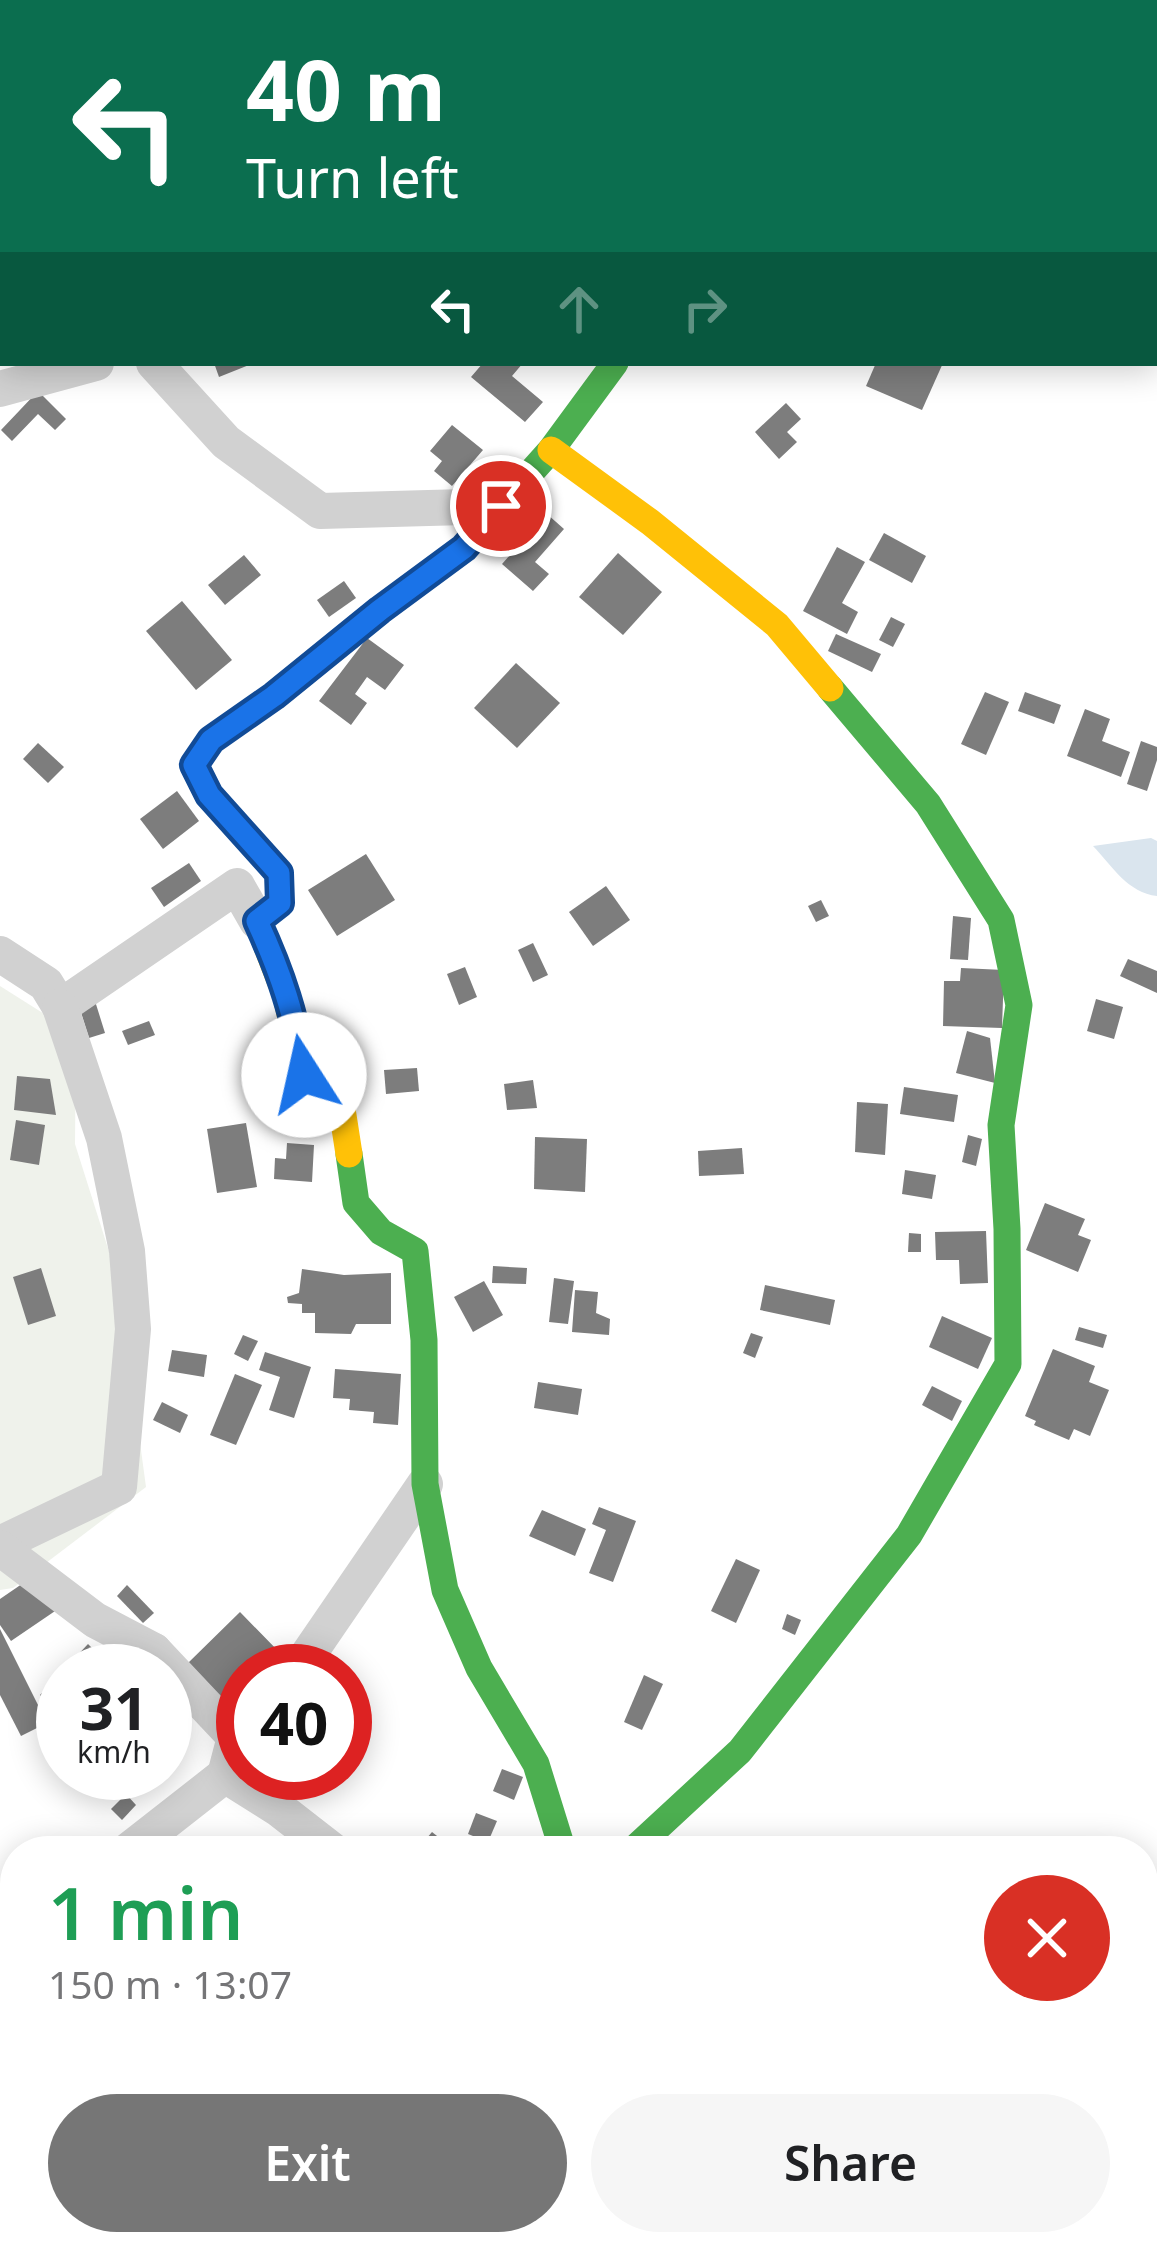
<!DOCTYPE html>
<html lang="en">
<head>
<meta charset="utf-8">
<style>
  :root { --surface:#fff; --page:#f6f6f6; --text:#202124; --muted:#757577; --accent:#767676 }
  body { margin:0; font-family:"Noto Sans",sans-serif; background:var(--page); color:var(--text); height:100vh; display:flex; flex-direction:column; font-size:45px; white-space:nowrap }
  * { box-sizing:border-box; margin:0 }
  p { font-size:39px; color:var(--muted) }
  .icon { flex:none; width:66px; height:66px; fill:none; stroke:currentColor; stroke-width:2; stroke-linecap:round; stroke-linejoin:round }
  .map { position:relative; flex:1; overflow:hidden }
  .panel { position:absolute; left:0px; top:1836px; width:1158px; height:420px; display:flex; flex-direction:column; background:var(--surface); border-radius:48px 48px 0 0; box-shadow:0 6px 30px #0003 }
  .panel>* { flex:none }
  .guide { position:absolute; left:0px; top:0px; width:1158px; height:366px; box-shadow:0 6px 30px #0003; background:#0b6e4f; color:#fff; overflow:hidden }
  .speed { position:absolute; left:36px; top:1644px; display:flex; gap:24px; font-size:60px; font-weight:700; text-align:center }
  .speed>* { display:grid; place-content:center; width:156px; height:156px; border-radius:50%; background:var(--surface); box-shadow:0 6px 30px #0003; line-height:1 }
  .speed small { font-size:30px; font-weight:400 }
  .speed .limit { border:18px solid #d22; background:#fff; color:#111 }
  .pin { position:absolute; display:grid; place-items:center; width:102px; height:102px; color:#fff; margin:-51px; border:6px solid #fff; border-radius:50%; box-shadow:0 3px 12px #0007 }
  .me { position:absolute; width:132px; margin:-66px; rotate:350deg; stroke-linejoin:round; filter:drop-shadow(0 0 9px #0008) }
  .turn { display:flex; align-items:center; gap:42px; height:252px; padding:0 48px; font-size:54px }
  .turn .icon { width:156px; height:156px; stroke-width:2.5 }
  .turn b { display:block; font-size:84px; line-height:102px }
  .lanes { display:flex; align-items:center; height:114px; padding:0 48px; background:#0003; justify-content:center; gap:60px; direction:ltr }
  .lanes .off { opacity:.35 }
  .round { display:grid; place-items:center; flex:none; width:126px; height:126px; border-radius:63px; background:var(--page) }
  .overview { display:flex; align-items:center; justify-content:space-between; height:204px; padding:0 48px }
  h1 { font-size:72px; font-weight:600; line-height:90px; color:#1e9e55 }
  .cta { display:flex; gap:24px; margin-top:auto; padding:24px 48px }
  .cta a { flex:1; height:138px; border-radius:72px; background:var(--accent); color:#fff; font-size:48px; font-weight:600; line-height:138px; text-align:center }
  .cta a+a { background:var(--page); color:var(--text) }
  .map>svg:first-child { display:block }
</style>
</head>
<body>
<div class="map">
<svg width="1157" height="2256" viewBox="0 0 1157 2256">
  <rect width="100%" height="100%" fill="#fff"/>
  <path fill="#eff2eb" d="M0,986L76,1034L75,1144L118,1280L146,1487L13,1588L0,1590Z"/>
  <path fill="#dae5ee" d="M1151,838L1157,841V896C1128,893 1112,866 1093,846Z"/>
  <g fill="#7d7d7d">
    <path d="M214,363H254L219,377Z"/>
    <path d="M483,363H523L512,376L543,402L525,422L471,377Z"/>
    <path d="M876,363H943L922,410L866,386Z"/>
    <path d="M38,391L66,419L55,430L38,414L12,441L1,430Z"/>
    <path d="M786,403L801,419L787,432L797,442L779,459L755,432Z"/>
    <path d="M452,425L483,450L452,486L434,471L442,461L430,451Z"/>
    <path d="M547,514L564,529L535,562L549,574L533,591L502,564Z"/>
    <path d="M884,533L926,556L912,583L869,560Z"/>
    <path d="M837,547L865,562L842,603L858,612L847,634L803,611Z"/>
    <path d="M618,553L662,592L623,635L579,597Z"/>
    <path d="M244,555L261,575L225,605L208,585Z"/>
    <path d="M344,581L356,598L329,617L317,600Z"/>
    <path d="M182,601L232,660L196,690L146,631Z"/>
    <path d="M891,617L905,624L893,647L879,640Z"/>
    <path d="M836,634L881,654L872,672L828,651Z"/>
    <path d="M367,638L404,665L385,690L367,677L355,694L367,703L351,725L319,701Z"/>
    <path d="M516,663L560,703L517,748L474,708Z"/>
    <path d="M985,692L1009,702L986,755L961,744Z"/>
    <path d="M1025,692L1061,705L1054,724L1018,711Z"/>
    <path d="M1085,709L1110,719L1102,741L1130,752L1121,777L1067,756Z"/>
    <path d="M1141,741L1157,747V760L1147,791L1127,784Z"/>
    <path d="M38,743L64,767L48,783L23,759Z"/>
    <path d="M177,791L199,821L163,849L140,819Z"/>
    <path d="M366,854L395,900L337,936L308,890Z"/>
    <path d="M189,863L201,881L164,907L151,888Z"/>
    <path d="M606,886L630,920L593,946L569,912Z"/>
    <path d="M821,900L829,916L816,922L808,906Z"/>
    <path d="M953,916L971,918L968,960L950,959Z"/>
    <path d="M533,943L548,975L533,982L518,950Z"/>
    <path d="M1128,959L1157,971V993L1120,976Z"/>
    <path d="M465,967L477,997L459,1005L447,974Z"/>
    <path d="M961,968L1004,970L1002,1028L943,1026L944,981H960Z"/>
    <path d="M1096,999L1123,1007L1114,1039L1087,1031Z"/>
    <path d="M95,1001L105,1033L89,1038L79,1006Z"/>
    <path d="M149,1021L155,1035L128,1045L122,1031Z"/>
    <path d="M967,1031L990,1038L995,1083L956,1073Z"/>
    <path d="M417,1068L419,1091L386,1094L384,1070Z"/>
    <path d="M17,1076L50,1079L56,1115L14,1110Z"/>
    <path d="M533,1080L537,1108L507,1110L504,1084Z"/>
    <path d="M904,1087L958,1095L954,1122L900,1114Z"/>
    <path d="M857,1102L888,1104L885,1155L855,1152Z"/>
    <path d="M16,1120L45,1125L39,1165L10,1160Z"/>
    <path d="M246,1123L257,1187L217,1193L207,1129Z"/>
    <path d="M968,1135L982,1139L976,1166L962,1162Z"/>
    <path d="M535,1137L587,1139L585,1192L534,1189Z"/>
    <path d="M287,1143L314,1145L312,1182L274,1179L275,1158L286,1159Z"/>
    <path d="M742,1148L744,1174L699,1176L698,1151Z"/>
    <path d="M905,1170L936,1175L932,1199L902,1194Z"/>
    <path d="M1045,1203L1085,1219L1078,1235L1091,1240L1078,1272L1026,1250Z"/>
    <path d="M986,1231L988,1283L960,1284L959,1260H936L935,1232Z"/>
    <path d="M909,1233L921,1234V1252H908Z"/>
    <path d="M493,1266L527,1268L526,1284L492,1283Z"/>
    <path d="M41,1268L56,1316L28,1325L13,1277Z"/>
    <path d="M302,1269L344,1275L391,1273V1324H356L351,1334L315,1333V1313H302V1304L288,1303L287,1297L299,1293Z"/>
    <path d="M554,1278L574,1281L568,1324L549,1322Z"/>
    <path d="M484,1281L503,1315L473,1332L454,1297Z"/>
    <path d="M765,1285L835,1300L830,1325L760,1310Z"/>
    <path d="M575,1290L598,1292L596,1313L610,1319L609,1335L572,1332Z"/>
    <path d="M942,1316L992,1338L978,1369L929,1347Z"/>
    <path d="M1079,1327L1107,1335L1103,1348L1075,1340Z"/>
    <path d="M751,1333L763,1337L755,1358L743,1353Z"/>
    <path d="M243,1335L258,1341L248,1361L234,1354Z"/>
    <path d="M1053,1349L1095,1366L1089,1382L1109,1390L1090,1436L1074,1429L1069,1440L1034,1425L1036,1421L1025,1416Z"/>
    <path d="M172,1350L207,1355L204,1377L168,1371Z"/>
    <path d="M265,1352L311,1367L294,1418L269,1410L280,1377L259,1370Z"/>
    <path d="M335,1369L401,1374L398,1425L373,1423L374,1412L349,1410L350,1399L333,1398Z"/>
    <path d="M235,1374L262,1385L236,1445L210,1435Z"/>
    <path d="M538,1382L582,1389L578,1415L534,1408Z"/>
    <path d="M932,1386L962,1401L952,1421L922,1405Z"/>
    <path d="M162,1402L188,1415L180,1433L153,1420Z"/>
    <path d="M599,1507L636,1521L613,1582L589,1573L606,1530L592,1524Z"/>
    <path d="M542,1510L586,1529L575,1556L529,1536Z"/>
    <path d="M736,1559L760,1570L736,1623L711,1611Z"/>
    <path d="M35,1575L58,1609L11,1641L0,1625V1599Z"/>
    <path d="M127,1585L154,1613L143,1623L117,1596Z"/>
    <path d="M240,1612L280,1653L262,1671H243V1690L228,1704L188,1663Z"/>
    <path d="M787,1614L801,1620L795,1635L782,1629Z"/>
    <path d="M0,1629L47,1723L21,1736L0,1695Z"/>
    <path d="M88,1644L106,1662L97,1671H63V1707L58,1712L40,1695Z"/>
    <path d="M644,1675L663,1684L642,1730L624,1722Z"/>
    <path d="M502,1769L523,1777L514,1800L493,1791Z"/>
    <path d="M126,1794L136,1805L122,1820L111,1809Z"/>
    <path d="M476,1813L497,1821L488,1842L468,1834Z"/>
    <path d="M432,1832L456,1851H416Z"/>
    <path d="M262,2241H314L275,2256H250L246,2247Z"/>
  </g>
  <g fill="none" stroke-linecap="round" stroke-linejoin="round">
    <g stroke="#d1d1d1" stroke-width="6" stroke-dasharray="6 6" stroke-linecap="butt">
      <path d="M102,2241L131,2256"/>
      <path d="M45,2248L96,2241"/>
      <path d="M141,2256L201,2241"/>
    </g>
    <g stroke="#d1d1d1" stroke-width="36">
      <path d="M247,3L248,0"/>
      <path d="M910,3L912,0"/>
      <path d="M0,160L3,158"/>
      <path d="M154,363L226,442L320,511L501,506"/>
      <path d="M0,389L96,363"/>
      <path d="M0,954L46,984L60,1007L237,886L257,921"/>
      <path d="M0,1544L119,1487L133,1329L127,1251L104,1138L60,1007"/>
      <path d="M0,1548L95,1620L154,1651"/>
      <path d="M135,1671L154,1651L235,1737L225,1775L279,1809L333,1851"/>
      <path d="M297,1671L425,1484"/>
      <path d="M128,1851L225,1775L238,1756"/>
      <path d="M0,1950L15,1938"/>
      <path d="M380,2256L384,2241"/>
    </g>
    <g stroke="#4caf50" stroke-width="27">
      <path d="M194,764L211,740L274,696L380,610L463,548L551,450L615,363"/>
      <path d="M349,1154L356,1203L381,1232L415,1251L424,1340L425,1484L445,1590L479,1668L536,1764L563,1851"/>
      <path d="M632,1851L740,1751L909,1535L1008,1364L1007,1229L1001,1125L1019,1005L1001,920L928,804L830,688"/>
      <path d="M1143,2216L1157,2142"/>
    </g>
    <g stroke="#ffc107" stroke-width="27">
      <path d="M551,450L650,522L777,625L830,688"/>
      <path d="M194,764L209,795L279,873L280,903L257,921L286,996L304,1075L338,1083L349,1154"/>
    </g>
  </g>
  <g fill="none" stroke-linecap="round" stroke-linejoin="round">
    <defs>
      <path id="route" d="M304,1075C296,1018 281,973 257,921L280,903L279,873L209,795L194,765L211,740L274,696L380,610L464,548L501,506"/>
    </defs>
    <use href="#route" stroke="#114b97" stroke-width="30"/>
    <use href="#route" stroke="#1a73e8" stroke-width="21"/>
  </g>
</svg>
<div class="speed"><div>31<small>km/h</small></div><div class="limit">40</div></div>
<div class="pin" style="left:501px;top:506px;background:#d93025"><svg class="icon" aria-label="arrive" viewBox="0 0 24 24"><path d="M6 21V4h12l-3 4 3 4H6"/></svg></div>
<svg class="me" style="left:304px;top:1075px" viewBox="-20 -20 40 40"><circle r="19" fill="#fff"/><path d="M0-13L10 11 0 6-10 11z" fill="#1a73e8"/></svg>
<div class="guide">
<div class="turn"><svg class="icon" aria-label="left" viewBox="0 0 24 24"><path d="M17 20v-9H6M10 6l-5 5 5 5"/></svg><div><b>40 m</b>Turn left</div></div>
<div class="lanes"><svg class="icon" aria-label="left" viewBox="0 0 24 24"><path d="M17 20v-9H6M10 6l-5 5 5 5"/></svg><svg class="icon off" aria-label="ahead" viewBox="0 0 24 24"><path d="M12 20V5M6 11l6-6 6 6"/></svg><svg class="icon off" aria-label="right" viewBox="0 0 24 24"><path d="M7 20v-9h11M14 6l5 5-5 5"/></svg></div>
</div>
<section class="panel">
<div class="overview"><div><h1>1 min</h1><p>150 m · 13:07</p></div><a class="round" style="background:#d93025;color:#fff"><svg class="icon" aria-label="close" viewBox="0 0 24 24"><path d="M6 6l12 12M18 6L6 18"/></svg></a></div>
<div class="cta"><a>Exit</a><a>Share</a></div>
</section>
</div>
</body>
</html>
